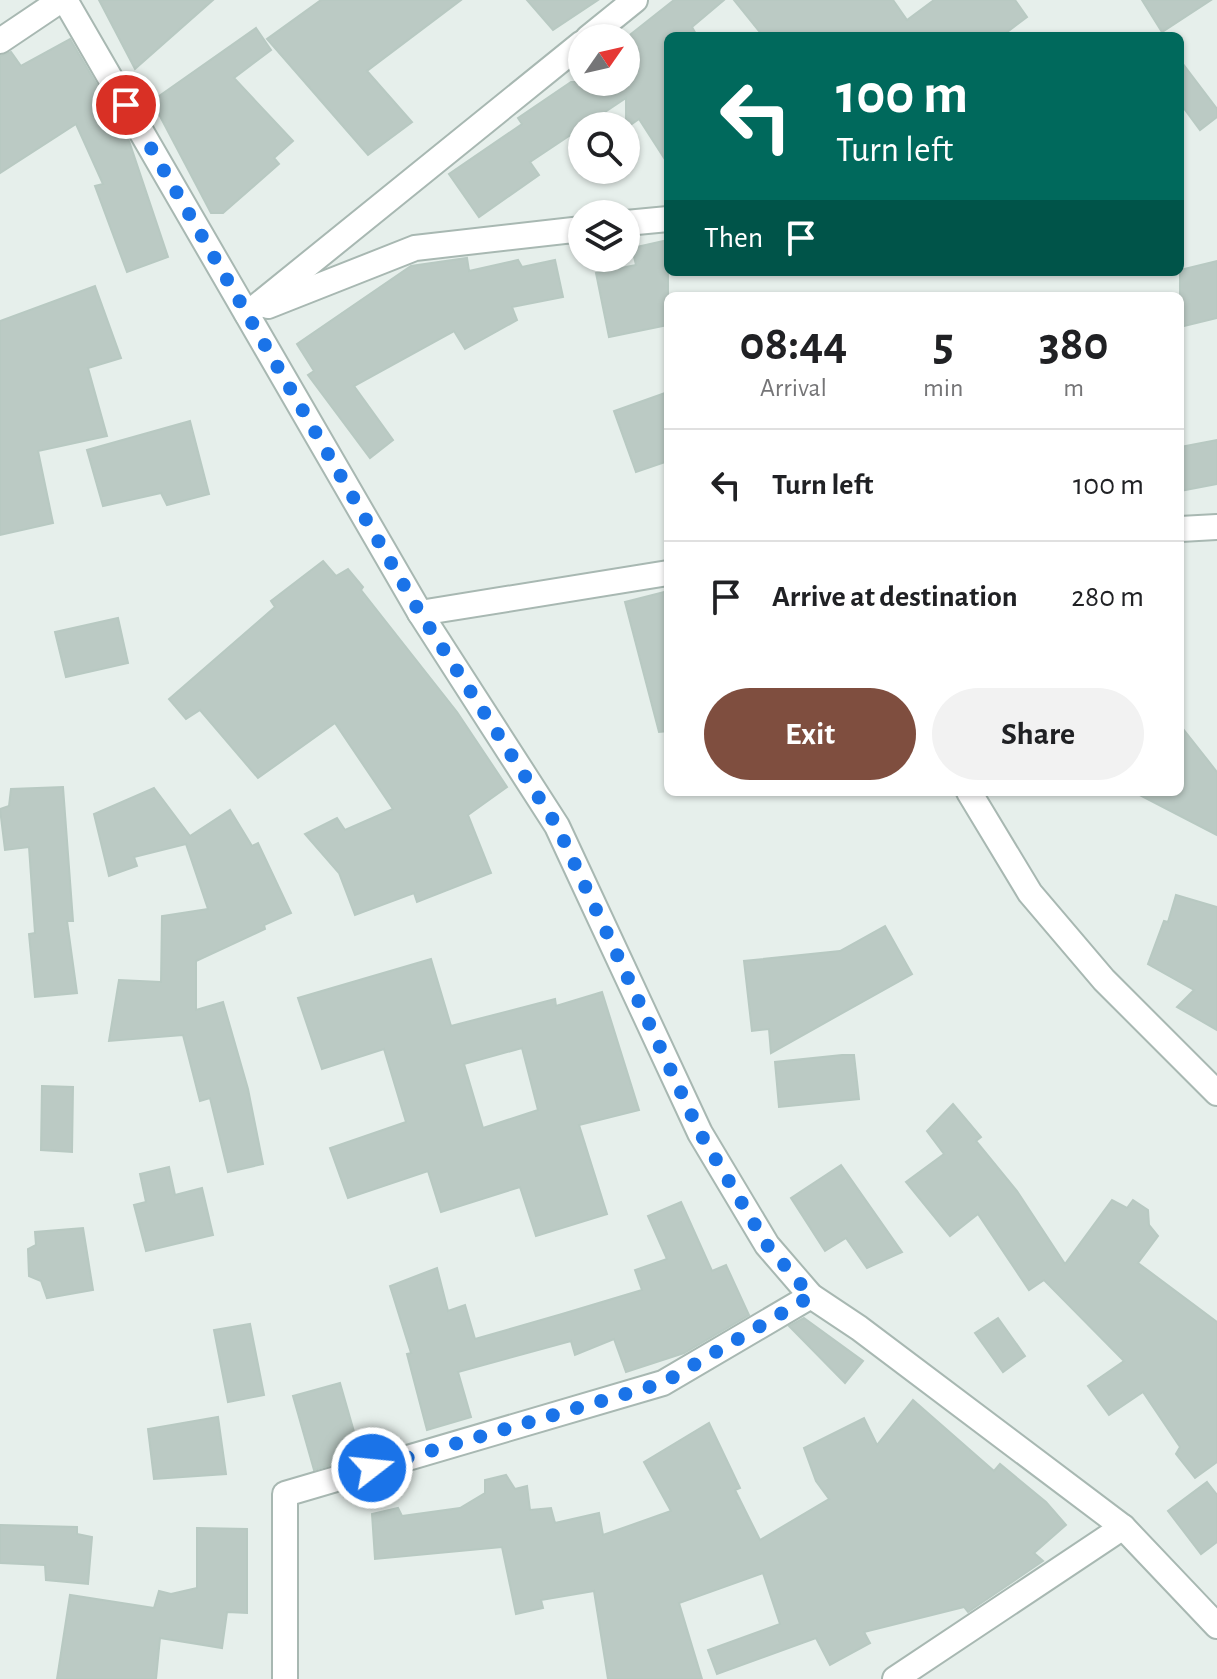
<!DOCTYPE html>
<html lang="en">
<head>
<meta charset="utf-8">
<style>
  :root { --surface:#fff; --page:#f2f2f2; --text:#202124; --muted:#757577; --line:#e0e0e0; --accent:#7f4e3f }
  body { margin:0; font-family:"Alegreya Sans",sans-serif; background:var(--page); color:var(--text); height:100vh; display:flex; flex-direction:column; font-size:30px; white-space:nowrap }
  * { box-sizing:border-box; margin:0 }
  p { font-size:26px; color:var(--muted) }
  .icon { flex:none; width:44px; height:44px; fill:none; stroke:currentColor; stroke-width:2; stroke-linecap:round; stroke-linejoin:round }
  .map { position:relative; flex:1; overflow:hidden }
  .drawer { position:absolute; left:664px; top:292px; width:520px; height:504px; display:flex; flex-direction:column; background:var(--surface); border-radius:12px; box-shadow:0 2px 6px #0004 }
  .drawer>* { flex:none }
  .guide { position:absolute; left:664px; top:32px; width:520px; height:244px; border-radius:12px; box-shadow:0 2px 6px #0004; background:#00695c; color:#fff; overflow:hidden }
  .needle { width:52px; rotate:56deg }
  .buttons { position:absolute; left:568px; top:24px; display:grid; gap:16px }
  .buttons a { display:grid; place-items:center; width:72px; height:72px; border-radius:50%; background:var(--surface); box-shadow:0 2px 6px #0004; font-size:40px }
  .pin { position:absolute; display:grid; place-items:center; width:68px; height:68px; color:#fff; margin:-34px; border:4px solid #fff; border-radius:50%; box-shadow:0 2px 8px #0007 }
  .me { position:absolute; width:88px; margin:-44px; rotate:74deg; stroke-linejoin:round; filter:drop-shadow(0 0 6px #0008) }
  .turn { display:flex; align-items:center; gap:28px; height:168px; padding:0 40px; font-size:36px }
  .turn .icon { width:104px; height:104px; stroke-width:2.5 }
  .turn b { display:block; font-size:56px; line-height:68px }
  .then { display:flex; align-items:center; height:76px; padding:0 40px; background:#0003; gap:16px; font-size:30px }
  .eta { display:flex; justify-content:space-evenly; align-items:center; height:136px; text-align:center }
  .eta b { font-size:48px; font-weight:700; line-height:56px }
  .button { display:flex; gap:16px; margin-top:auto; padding:16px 40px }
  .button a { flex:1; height:92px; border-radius:48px; background:var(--accent); color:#fff; font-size:32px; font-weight:700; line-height:92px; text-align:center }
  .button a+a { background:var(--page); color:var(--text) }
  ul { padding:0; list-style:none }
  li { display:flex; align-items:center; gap:24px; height:112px; padding:0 40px; border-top:2px solid var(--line) }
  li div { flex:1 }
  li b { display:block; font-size:30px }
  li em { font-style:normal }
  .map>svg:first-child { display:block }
</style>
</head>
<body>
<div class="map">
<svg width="1217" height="1679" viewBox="0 0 1217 1679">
  <rect width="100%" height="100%" fill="#e6efeb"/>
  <g fill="#bbcac4" stroke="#b8c9c2" stroke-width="2" fill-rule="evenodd">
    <path d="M99,0H213L135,69Z"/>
    <path d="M321,0H461L367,71L412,122L368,155L267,39Z"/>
    <path d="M527,0H598L553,30Z"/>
    <path d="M674,0H724L692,27L697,36H668V164L639,119L626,128V98L530,162L539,175L479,217L449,174L522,124L518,118L571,82H626V38Z"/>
    <path d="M734,0H893L907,20L934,0H1015L1027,17L1002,36H763Z"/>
    <path d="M1142,0H1211L1162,32Z"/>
    <path d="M256,28L271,50L234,78L293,141L274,158L279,164L223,213H211L152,101Z"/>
    <path d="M70,39L104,97L98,101L117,125L119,124L129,141L168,257L127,272L95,186L103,184L76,124L0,173V56L11,52L21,66Z"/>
    <path d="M1180,60L1217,109V117L1200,130L1180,103Z"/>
    <path d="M668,240V325L609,337L596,273L636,265L632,248Z"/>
    <path d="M467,258L469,271L518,260L522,267L555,260L563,297L512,307L517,320L465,349L454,331L354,386L393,440L370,458L308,375L314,371L297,344L411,266Z"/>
    <path d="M1217,261V318L1180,327V270Z"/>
    <path d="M95,286L121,358L88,368L107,436L38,451L53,523L0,535V321Z"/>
    <path d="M668,392V461L636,472L614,411Z"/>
    <path d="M190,421L209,494L167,505L161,493L103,506L87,450Z"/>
    <path d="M1217,440V484L1180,491V447Z"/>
    <path d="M323,561L336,576L348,569L363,587L361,590L457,712L507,787L468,815L491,873L417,902L414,893L355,915L339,873L305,834L337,818L345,830L393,809L335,723L258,778L200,710L186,719L169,699L275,607L271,601Z"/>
    <path d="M668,591V731L659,732L625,602Z"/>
    <path d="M118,618L128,663L66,677L55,632Z"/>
    <path d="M1180,725L1217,772V835L1134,792H1180Z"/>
    <path d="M63,787L73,921H67L77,993L35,997L29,934L35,933L29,847L5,850L0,809L9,806L11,789Z"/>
    <path d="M154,788L190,836L230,810L252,846L258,843L291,913L264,925L265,929L196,961V1010L223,1002L248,1089L263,1164L228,1172L210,1098L200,1101L183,1035L109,1041L119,980L161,982L162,916L208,909L186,844L134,857L137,866L109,876L94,814Z"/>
    <path d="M1176,895L1217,907V1030L1177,1007L1194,990L1148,964L1164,921L1168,922Z"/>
    <path d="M885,926L912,974L771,1053L769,1029L752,1031L744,961L840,951Z"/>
    <path d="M431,959L451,1026L555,999L556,1006L602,992L639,1110L579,1125L607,1214L536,1236L520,1187L441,1212L428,1171L348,1198L330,1148L406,1122L384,1049L322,1069L298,998ZM522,1048L538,1110L483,1128L464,1064Z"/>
    <path d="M842,1055H854L859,1099L779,1107L775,1062Z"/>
    <path d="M42,1086L73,1087L72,1152L41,1150Z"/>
    <path d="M953,1104L981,1137L976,1141L1017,1191L1065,1264L1112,1200L1127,1208L1133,1200L1148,1210L1149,1225L1158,1236L1138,1263L1217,1322V1462L1195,1478L1176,1454L1180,1447L1143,1392L1109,1415L1088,1386L1124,1361L1044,1280L1029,1290L978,1214L950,1236L906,1182L944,1154L927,1131Z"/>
    <path d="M841,1165L902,1252L867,1268L846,1238L825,1251L791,1198Z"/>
    <path d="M169,1167L175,1195L202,1188L213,1235L146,1251L134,1205L146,1202L140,1174Z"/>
    <path d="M681,1202L712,1271L726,1265L749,1315L684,1353L626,1372L614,1339L575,1355L571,1341L458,1372L471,1417L427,1430L407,1354L411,1353L390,1286L437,1268L448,1311L465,1305L475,1339L562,1314L642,1290L635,1270L667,1259L648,1216Z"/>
    <path d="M83,1228L93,1290L47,1298L41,1281L29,1276L28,1249L36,1245L35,1232Z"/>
    <path d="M804,1318L863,1361L845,1383L789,1326Z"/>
    <path d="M998,1318L1025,1356L1003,1372L975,1333Z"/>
    <path d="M250,1324L264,1395L228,1402L214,1330Z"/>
    <path d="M340,1383L361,1456L314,1470L293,1396Z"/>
    <path d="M913,1400L994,1471L1000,1464L1046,1502L1066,1525L1034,1553L1043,1561L968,1612L964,1607L864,1632L870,1643L830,1665L816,1638L717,1674L708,1650L780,1624L763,1573L679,1603L702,1679H608L594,1591L541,1600L543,1608L516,1614L502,1547L375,1559L372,1514L398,1508L402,1516L460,1508L485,1493V1480L506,1475L515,1489L527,1486L530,1510L551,1508L555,1523L599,1513L603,1535L671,1511L644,1462L709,1423L740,1488L735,1490L760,1540L829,1499L816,1481L804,1448L864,1418L877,1445Z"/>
    <path d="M218,1417L226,1474L154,1479L148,1429Z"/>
    <path d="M1207,1482L1217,1495V1542L1201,1554L1168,1511Z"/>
    <path d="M0,1525L77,1527V1534L92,1537L88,1584L46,1580L45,1565L0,1563Z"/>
    <path d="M197,1528L247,1529V1613L227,1612L222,1648L160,1638L156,1679H57L70,1595L154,1608L159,1591L171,1594L197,1588Z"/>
  </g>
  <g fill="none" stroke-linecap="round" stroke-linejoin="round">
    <defs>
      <g id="minor">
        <path d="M65,0L420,613L557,826L700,1133L767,1245L811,1296L859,1328L1123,1527L1217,1626"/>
        <path d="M588,38L635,0"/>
        <path d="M626,223L668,219"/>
        <path d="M268,306L415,248L582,229"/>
        <path d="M247,314L582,43"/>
        <path d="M1180,529L1217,527"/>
        <path d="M420,613L668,573"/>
        <path d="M969,792L1030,893L1104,980L1217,1093"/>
        <path d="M285,1679V1494L663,1383L811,1296"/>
        <path d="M895,1679L1123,1527"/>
      </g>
      <path id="tertiary" d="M0,41L61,0"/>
    </defs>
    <use href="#minor" stroke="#a8b8b2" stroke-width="28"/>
    <use href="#tertiary" stroke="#a8b8b2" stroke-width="28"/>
    <use href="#minor" stroke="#fff" stroke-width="24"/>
    <use href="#tertiary" stroke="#fff" stroke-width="24"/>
  </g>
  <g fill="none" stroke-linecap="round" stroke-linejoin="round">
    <path stroke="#1a73e8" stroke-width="14" stroke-dasharray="0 25.2" d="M126,105L420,613L557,826L700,1133L767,1245L811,1296L663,1383L372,1468"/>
  </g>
</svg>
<div class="buttons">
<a><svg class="needle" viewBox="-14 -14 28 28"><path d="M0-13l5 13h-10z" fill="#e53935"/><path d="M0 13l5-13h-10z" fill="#757577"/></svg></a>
<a><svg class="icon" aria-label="search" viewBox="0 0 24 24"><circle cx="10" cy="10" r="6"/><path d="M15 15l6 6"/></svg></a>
<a><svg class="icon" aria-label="layers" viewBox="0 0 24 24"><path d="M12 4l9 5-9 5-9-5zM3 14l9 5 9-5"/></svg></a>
</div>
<div class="pin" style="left:126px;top:105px;background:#d93025"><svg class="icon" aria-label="arrive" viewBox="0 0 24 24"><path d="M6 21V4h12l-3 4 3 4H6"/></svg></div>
<svg class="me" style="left:372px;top:1468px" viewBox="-20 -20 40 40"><circle r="17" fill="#1a73e8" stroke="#fff" stroke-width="3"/><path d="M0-11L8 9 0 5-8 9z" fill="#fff"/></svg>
<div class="guide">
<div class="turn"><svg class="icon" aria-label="left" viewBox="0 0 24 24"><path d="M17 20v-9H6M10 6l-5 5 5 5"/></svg><div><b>100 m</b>Turn left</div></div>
<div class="then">Then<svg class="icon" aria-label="arrive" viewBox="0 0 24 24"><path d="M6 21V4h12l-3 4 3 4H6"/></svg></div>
</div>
<section class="drawer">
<div class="eta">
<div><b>08:44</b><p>Arrival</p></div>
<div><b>5</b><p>min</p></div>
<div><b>380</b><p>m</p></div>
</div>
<ul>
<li><svg class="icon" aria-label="left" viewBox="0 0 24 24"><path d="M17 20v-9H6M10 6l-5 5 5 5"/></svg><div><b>Turn left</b></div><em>100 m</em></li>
<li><svg class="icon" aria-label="arrive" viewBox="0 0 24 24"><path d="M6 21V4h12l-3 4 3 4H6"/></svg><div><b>Arrive at destination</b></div><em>280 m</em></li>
</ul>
<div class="button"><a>Exit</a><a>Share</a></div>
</section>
</div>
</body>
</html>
